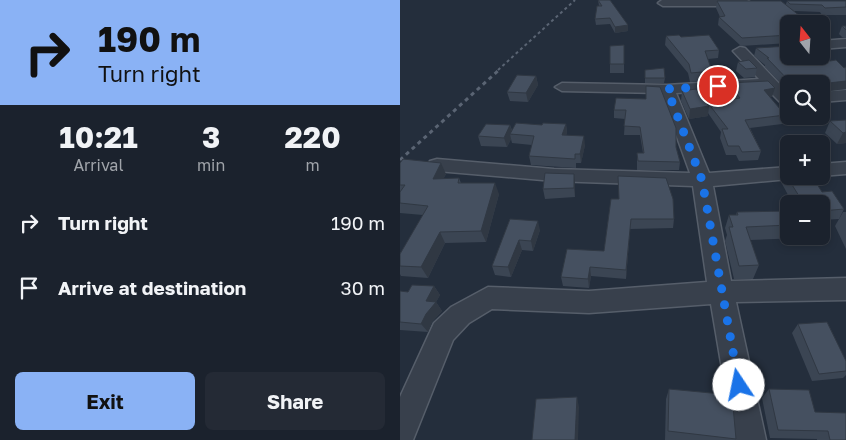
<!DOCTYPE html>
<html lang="en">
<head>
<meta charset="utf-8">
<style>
  :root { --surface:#1b222d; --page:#242a35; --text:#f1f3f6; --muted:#a0a4aa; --line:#393f49; --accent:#8ab2f5 }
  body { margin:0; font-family:"Golos Text",sans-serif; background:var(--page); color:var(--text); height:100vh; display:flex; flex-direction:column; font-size:19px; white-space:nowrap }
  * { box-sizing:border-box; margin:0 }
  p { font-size:16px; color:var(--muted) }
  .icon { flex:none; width:28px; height:28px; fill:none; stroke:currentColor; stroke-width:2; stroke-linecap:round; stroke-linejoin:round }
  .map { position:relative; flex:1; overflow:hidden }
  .panel { display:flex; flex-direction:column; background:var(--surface); width:400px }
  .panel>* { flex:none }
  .guide { background:#8ab2f5; color:#111; overflow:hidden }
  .needle { width:32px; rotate:343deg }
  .controls { position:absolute; left:380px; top:15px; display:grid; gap:10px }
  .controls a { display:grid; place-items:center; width:50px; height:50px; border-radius:8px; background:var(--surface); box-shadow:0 2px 8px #0003,0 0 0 1px var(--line); font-size:25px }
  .pin { position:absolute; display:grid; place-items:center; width:42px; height:42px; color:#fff; margin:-21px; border:2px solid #fff; border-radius:50%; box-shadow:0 1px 5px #0007 }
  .me { position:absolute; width:55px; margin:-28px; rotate:349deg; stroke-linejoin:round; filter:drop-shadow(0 0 4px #0008) }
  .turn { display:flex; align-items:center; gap:18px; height:105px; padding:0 15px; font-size:22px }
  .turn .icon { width:65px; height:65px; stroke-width:2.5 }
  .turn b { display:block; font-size:35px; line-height:42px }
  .eta { display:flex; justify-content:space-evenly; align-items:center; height:85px; text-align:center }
  .eta b { font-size:30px; font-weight:700; line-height:35px }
  .action { display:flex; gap:10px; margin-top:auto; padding:10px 15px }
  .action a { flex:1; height:58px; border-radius:8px; background:var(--accent); color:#111; font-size:20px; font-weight:700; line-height:58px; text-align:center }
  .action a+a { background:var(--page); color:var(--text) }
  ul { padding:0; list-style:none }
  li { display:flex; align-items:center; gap:15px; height:65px; padding:0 15px }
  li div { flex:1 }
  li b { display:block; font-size:19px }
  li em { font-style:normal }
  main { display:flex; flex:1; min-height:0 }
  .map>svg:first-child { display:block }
</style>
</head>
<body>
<main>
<section class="panel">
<div class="guide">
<div class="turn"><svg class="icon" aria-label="right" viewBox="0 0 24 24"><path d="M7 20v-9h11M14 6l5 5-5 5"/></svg><div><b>190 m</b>Turn right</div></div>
</div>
<div class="eta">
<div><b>10:21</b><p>Arrival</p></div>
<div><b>3</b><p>min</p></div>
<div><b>220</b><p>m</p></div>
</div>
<ul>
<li><svg class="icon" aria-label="right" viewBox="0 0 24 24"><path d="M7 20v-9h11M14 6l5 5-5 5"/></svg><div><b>Turn right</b></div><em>190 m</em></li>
<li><svg class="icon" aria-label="arrive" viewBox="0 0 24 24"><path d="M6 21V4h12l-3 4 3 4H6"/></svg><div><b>Arrive at destination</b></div><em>30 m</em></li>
</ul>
<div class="action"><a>Exit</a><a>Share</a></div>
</section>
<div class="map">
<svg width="446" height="440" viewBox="0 0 446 440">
  <rect width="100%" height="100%" fill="#242e3c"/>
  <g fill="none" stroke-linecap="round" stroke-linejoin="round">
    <defs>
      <g id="minor">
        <path d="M347,0L351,3L346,6H263L258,3L262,0Z"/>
        <path d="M446,39V47L421,49V41Z"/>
        <path d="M340,47L345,48L389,94V104L380,102L366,88L276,93L309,173L389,167V176H396L389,179L313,186L331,281L446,278V300L336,302L366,440H334L311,304L189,313L92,309L69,323L53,340L13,440H0V397L34,323L51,307L88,287L189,291L307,282L293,186L154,181L37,171L30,169L28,165L30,161L37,159L154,169L290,173L261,93L162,91L155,87L162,83L267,85L359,79L333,51Z"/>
        <path d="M446,90V100L421,102V92Z"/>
        <path d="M446,162V174L421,176V164Z"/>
      </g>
    </defs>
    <use href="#minor" stroke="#565e6a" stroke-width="3"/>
    <use href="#minor" fill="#38404c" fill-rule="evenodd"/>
    <path stroke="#5a6473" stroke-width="2" stroke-dasharray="3 3" stroke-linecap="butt" d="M98,70L175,0"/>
    <path stroke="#5a6473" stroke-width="3" stroke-dasharray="4 4" stroke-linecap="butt" d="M0,160L100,69"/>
  </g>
  <g fill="#3b4553">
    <path d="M198,0L228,25V31L215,33L210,24L196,25L195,19L199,6Z"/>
    <path d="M317,1L386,4L387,1H446V15H422L420,12L395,11L389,24V43L341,46L318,25L319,17H320L316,8Z"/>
    <path d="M442,26H446V38L442,37L439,34Z"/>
    <path d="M266,36L281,37L319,50L318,58L308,59L312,71L310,80L290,82L288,73L265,45Z"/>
    <path d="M224,45V73H210V64Z"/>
    <path d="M356,48L446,89L421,92V84H389V92L365,67V65L354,56Z"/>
    <path d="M338,62L357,68L355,77L344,78L336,71Z"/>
    <path d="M245,70L265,78L264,83H245Z"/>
    <path d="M136,76L138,85L128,102L110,101L107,92Z"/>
    <path d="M328,83L372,97H370L385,115L382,124L350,128L361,151L358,160L339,161L336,155H326L320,138L321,132L308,113V116L289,119L281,101L282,91L308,104V103L332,99L326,92Z"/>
    <path d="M246,86L276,147L280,162L279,170H237V153H243L240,135H224L225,119L214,118V110L246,99Z"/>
    <path d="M446,120V143L437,144L425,133L430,121Z"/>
    <path d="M166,124L167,133L166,135L185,145L181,163H176V168L131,165L129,156L132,145L112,143L111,139L107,147L81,146L78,136L110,125L112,130L142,125Z"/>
    <path d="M0,163L46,174L43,179L59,178L61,183L99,194L86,242L45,243L28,278L1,276L0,274V254L23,215L0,213Z"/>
    <path d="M384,172L422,192L444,209L439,219L421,220V204H393L381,182Z"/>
    <path d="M175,184V197L145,199L143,189Z"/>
    <path d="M211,199L274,219L273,228L230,229L226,279L191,276L189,288L163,286L161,277L204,251Z"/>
    <path d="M389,211V236H403L402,238L350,240L359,265L353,279H334L325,241L327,235L325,228L329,215H336L337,212Z"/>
    <path d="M443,212H446V249L435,226Z"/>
    <path d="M110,219L140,230L133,251L122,250L111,277L95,275L92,266Z"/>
    <path d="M34,286L40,295L36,302L42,311L32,322L28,332L0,330V291L8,292Z"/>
    <path d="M398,324L446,361V375L443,378L412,381L392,333Z"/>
    <path d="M269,389L336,439L335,440H265L266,399Z"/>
    <path d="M369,389L415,412L446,440H417V439L370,438L362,398Z"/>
  </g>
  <g fill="#303843">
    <path d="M228,25V31L215,33V27Z"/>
    <path d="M136,76L138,85L128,102L126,93Z"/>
    <path d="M446,81V89L421,92V84Z"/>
    <path d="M375,88L372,97L361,98L364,90Z"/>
    <path d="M309,106L308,116L289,119L290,109Z"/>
    <path d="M166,124L167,133L163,144L162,135Z"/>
    <path d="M110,125L113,135L110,134L111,139L107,147L104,138Z"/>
    <path d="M446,132V143L437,144L443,133Z"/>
    <path d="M184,136L185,145L181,163L180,154Z"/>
    <path d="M41,163L46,174L38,190L33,179Z"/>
    <path d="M174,174L175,184V197L174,188Z"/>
    <path d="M95,183L99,194L86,242L81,231Z"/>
    <path d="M231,219L230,229L226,279V270Z"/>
    <path d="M138,221L140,230L133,251L131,241Z"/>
    <path d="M40,232L45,243L28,278L21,267Z"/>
    <path d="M119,240L122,250L111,277L108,267Z"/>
    <path d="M190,267L191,276L189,288L188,279Z"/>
    <path d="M34,286L40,295L36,302L42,311L32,322L28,332L21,324L26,301Z"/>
    <path d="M177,397L179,407L178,440H175Z"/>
  </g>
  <g fill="#455060" stroke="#303843">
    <path d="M198,0H210L228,25L215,27L210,18L195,19L197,6H202Z"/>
    <path d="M317,1H381L410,24H389V35L342,38L319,17L325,16Z"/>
    <path d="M387,1H446V7L425,8L422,5L390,4Z"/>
    <path d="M442,26H446V30Z"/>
    <path d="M279,35L281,37L309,35L319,50L305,51L312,71L291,73L289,64L266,36Z"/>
    <path d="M224,45V64H210V46Z"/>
    <path d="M389,46V56H421V54L430,61L436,60L444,68L446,67V81L420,84H392L367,58H369L356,48Z"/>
    <path d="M349,60L357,68L346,69L338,62Z"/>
    <path d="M264,68L265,78H245V70Z"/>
    <path d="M117,75L136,76L126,93L107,92Z"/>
    <path d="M368,81L375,88L364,90L385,115L345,120L361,151L342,152L339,146H328L322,129H328L308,103L340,98L328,83Z"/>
    <path d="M246,86L260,87L276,128V147L280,162L238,161L237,153H244L240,127L224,126L226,110H214L216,98L246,99Z"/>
    <path d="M296,89L309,106L290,109L282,91Z"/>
    <path d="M446,120V132L443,133L430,121Z"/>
    <path d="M116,123L142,125L143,123L166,124L162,135L184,136L180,154H175V159L129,156L134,136L110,134Z"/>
    <path d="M86,124L110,125L104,138L78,136Z"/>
    <path d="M3,159L41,163L33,179L59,178L58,183H95L81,231L40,232L21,267L0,266V254L28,206L0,203V192L5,185H0V163Z"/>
    <path d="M389,171V176H412L422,192L432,191L444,209L421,211V204H404L384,172Z"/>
    <path d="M145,173L174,174V188L143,189Z"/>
    <path d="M218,176L266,178L273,199L274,219H231L226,270L190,267L188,279L161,277L167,249L204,251L211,199H219Z"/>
    <path d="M389,211V225L346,227L359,265L339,266L329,227H333L329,215H338L337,212Z"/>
    <path d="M110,219L138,221L131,241L119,240L108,267L92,266Z"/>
    <path d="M12,285L34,286L26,301L36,302L26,314L21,324L0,322V291L8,292Z"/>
    <path d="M427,322L446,361V371L419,374L398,324Z"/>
    <path d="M269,389L332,395L336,439L268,431Z"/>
    <path d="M369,389L409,390L415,412L446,413V440H430L428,431L378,430Z"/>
    <path d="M177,397L175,440H132L136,399Z"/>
  </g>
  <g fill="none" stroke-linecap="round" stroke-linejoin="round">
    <path stroke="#1a73e8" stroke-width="9" stroke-dasharray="0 16.2" d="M318,86L267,89L302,180L339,385"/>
  </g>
</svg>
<div class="controls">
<a><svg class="needle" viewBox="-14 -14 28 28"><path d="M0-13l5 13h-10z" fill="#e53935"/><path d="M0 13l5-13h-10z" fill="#a0a4aa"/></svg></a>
<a><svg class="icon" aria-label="search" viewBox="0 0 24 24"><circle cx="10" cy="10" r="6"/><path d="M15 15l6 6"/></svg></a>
<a>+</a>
<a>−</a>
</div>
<div class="pin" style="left:318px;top:86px;background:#d93025"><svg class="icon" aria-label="arrive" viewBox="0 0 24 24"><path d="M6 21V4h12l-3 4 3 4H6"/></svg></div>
<svg class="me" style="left:339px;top:385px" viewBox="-20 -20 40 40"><circle r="19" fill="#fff"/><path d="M0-13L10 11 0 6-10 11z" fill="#1a73e8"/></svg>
</div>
</main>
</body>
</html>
